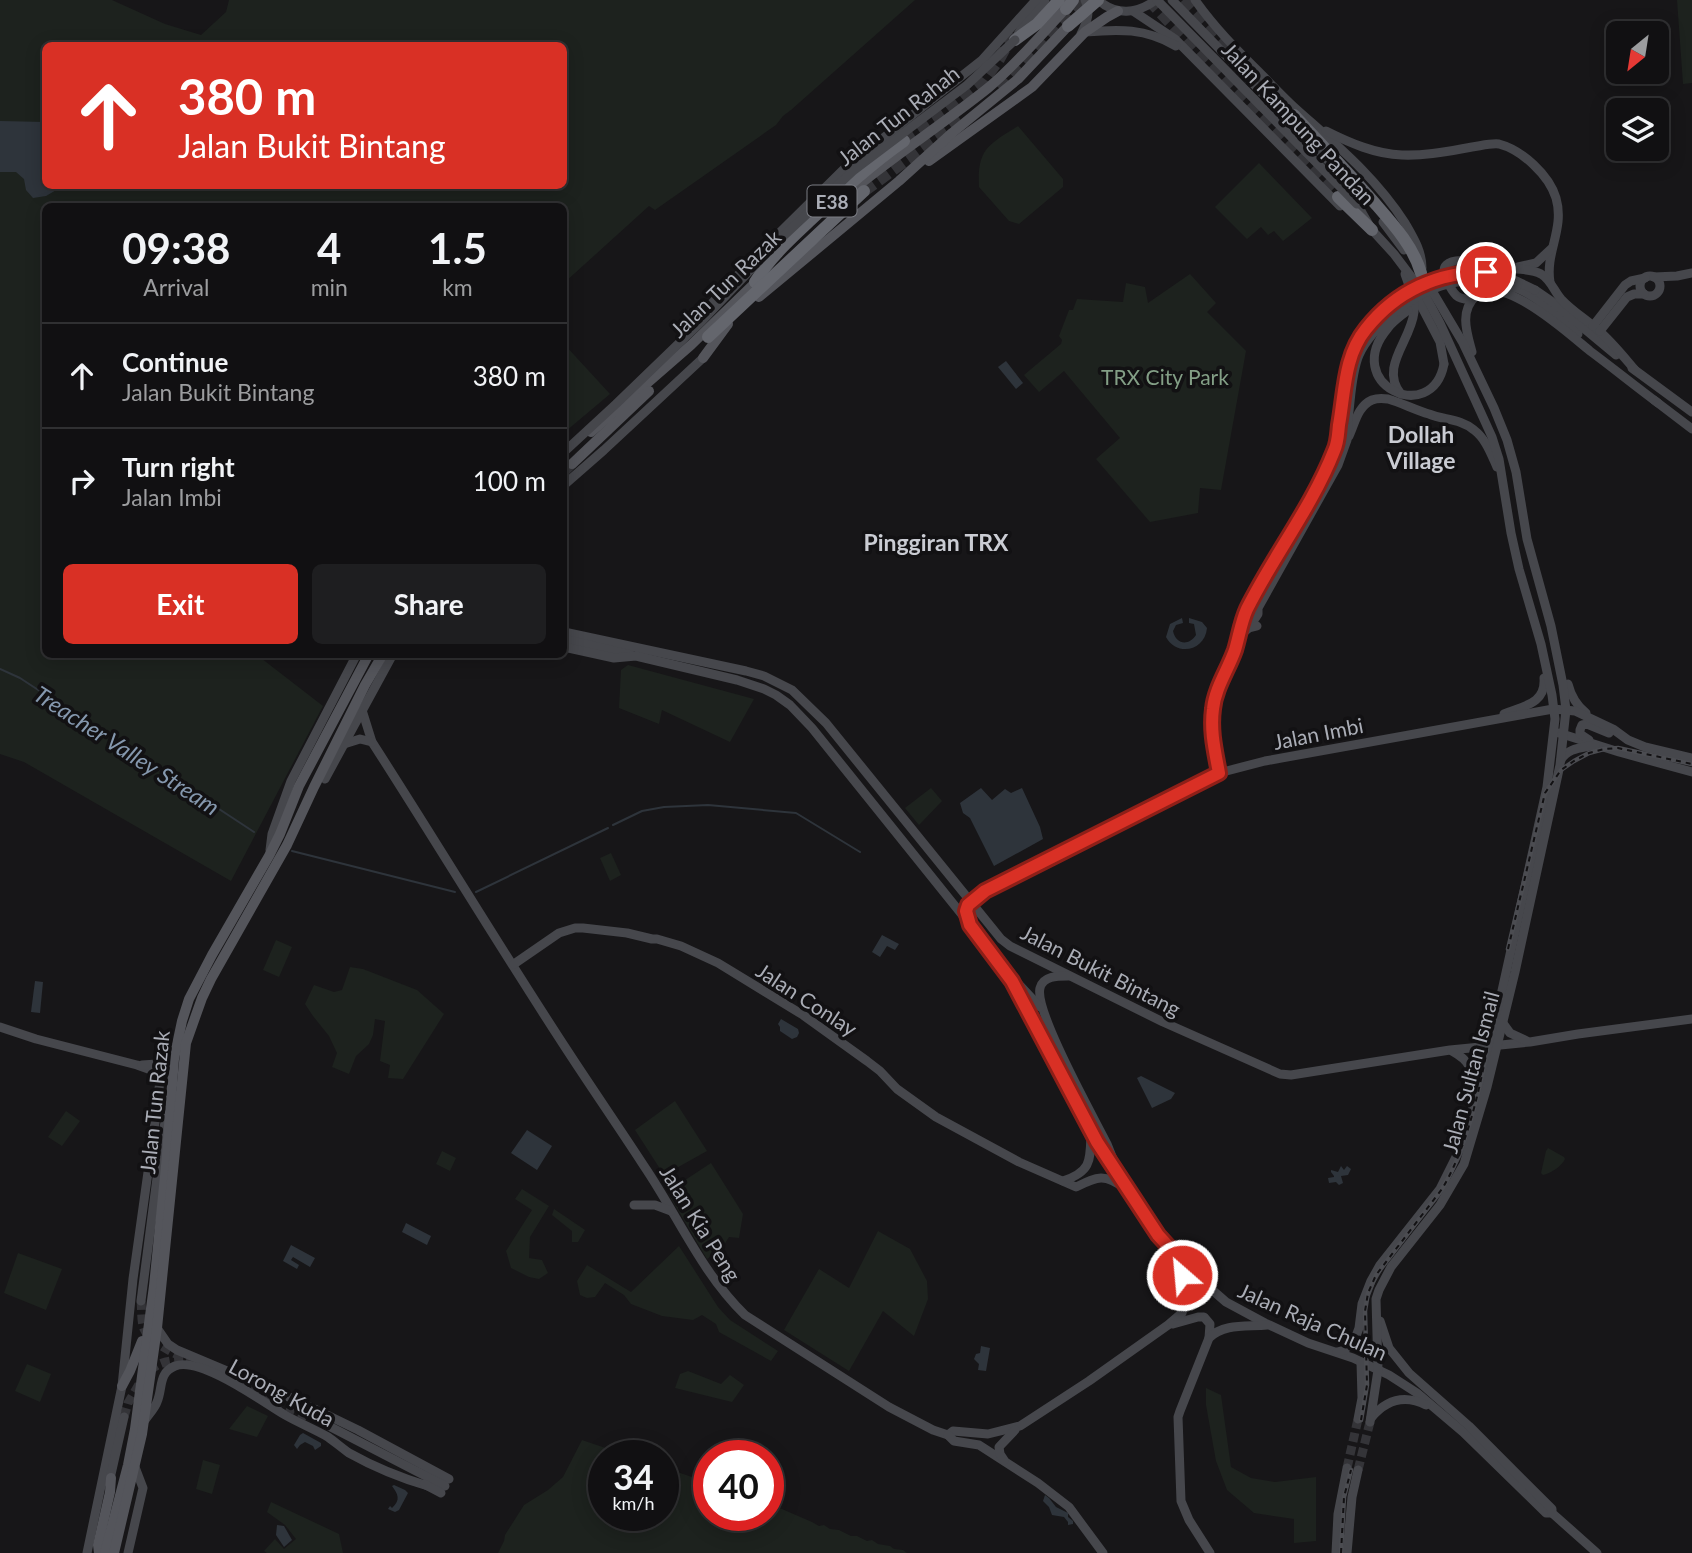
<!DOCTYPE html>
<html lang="en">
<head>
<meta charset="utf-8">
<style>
  :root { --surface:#111012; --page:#1e1e20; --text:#f1f3f6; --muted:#9c9d9f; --line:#303032; --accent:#d93025 }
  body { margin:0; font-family:Lato,sans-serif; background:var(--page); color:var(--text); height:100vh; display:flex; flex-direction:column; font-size:26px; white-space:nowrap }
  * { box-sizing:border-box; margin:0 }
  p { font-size:23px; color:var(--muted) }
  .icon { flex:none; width:38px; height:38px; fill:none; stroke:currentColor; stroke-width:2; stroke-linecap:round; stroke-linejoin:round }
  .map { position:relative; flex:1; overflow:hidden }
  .side { position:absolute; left:42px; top:203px; width:525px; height:455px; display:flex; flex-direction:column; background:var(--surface); border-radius:10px; box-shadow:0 4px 18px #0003,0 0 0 2px var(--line) }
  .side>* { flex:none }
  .guide { position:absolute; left:42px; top:42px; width:525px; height:147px; border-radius:10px; box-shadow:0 4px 18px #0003,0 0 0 2px var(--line); background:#d93025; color:#fff; overflow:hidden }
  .needle { width:46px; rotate:210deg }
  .tools { position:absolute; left:1606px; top:21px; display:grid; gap:14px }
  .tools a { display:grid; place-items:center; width:63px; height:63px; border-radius:10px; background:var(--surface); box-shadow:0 4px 18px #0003,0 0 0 2px var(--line); font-size:35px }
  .speed { position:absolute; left:588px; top:1440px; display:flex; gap:14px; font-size:35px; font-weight:700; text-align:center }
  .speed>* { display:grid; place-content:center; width:91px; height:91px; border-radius:50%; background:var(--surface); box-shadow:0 4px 18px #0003,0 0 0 2px var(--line); line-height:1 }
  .speed small { font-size:18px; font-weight:400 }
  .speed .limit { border:10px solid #d22; background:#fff; color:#111 }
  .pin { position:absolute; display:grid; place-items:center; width:60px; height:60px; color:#fff; margin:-30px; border:4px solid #fff; border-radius:50%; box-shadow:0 2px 7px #0007 }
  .me { position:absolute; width:77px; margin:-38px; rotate:333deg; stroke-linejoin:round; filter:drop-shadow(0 0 5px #0008) }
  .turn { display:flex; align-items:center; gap:24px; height:147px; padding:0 21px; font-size:32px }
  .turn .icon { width:91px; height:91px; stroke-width:2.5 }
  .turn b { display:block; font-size:49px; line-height:60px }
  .eta { display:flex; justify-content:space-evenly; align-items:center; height:119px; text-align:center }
  .eta b { font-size:42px; font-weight:700; line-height:49px }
  .primary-button { display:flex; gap:14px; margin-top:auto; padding:14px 21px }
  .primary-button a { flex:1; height:80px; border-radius:10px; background:var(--accent); color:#fff; font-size:28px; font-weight:700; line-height:80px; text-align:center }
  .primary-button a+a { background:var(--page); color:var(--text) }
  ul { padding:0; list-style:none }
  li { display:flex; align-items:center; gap:21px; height:105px; padding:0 21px; border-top:2px solid var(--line) }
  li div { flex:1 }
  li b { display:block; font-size:26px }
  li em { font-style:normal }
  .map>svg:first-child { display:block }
</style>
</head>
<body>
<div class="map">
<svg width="1692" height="1553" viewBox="0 0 1692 1553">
  <rect width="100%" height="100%" fill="#171618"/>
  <g fill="#1d221e" fill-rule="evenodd">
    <path d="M0,0H112L165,24L201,35L226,12L229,0H915L791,110L783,116L776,125L655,210L649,206L564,283V206H46V654L257,655L323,706L231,881L24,762L0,754ZM46,46H564V186H46Z"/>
    <path d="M1677,0H1692V83L1683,84Z"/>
    <path d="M1018,126L1063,179V187L1019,224L1009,221L979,187C977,149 988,145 1018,126Z"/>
    <path d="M1259,163L1312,218L1283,241L1274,231L1268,235L1261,227L1247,239L1215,207Z"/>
    <path d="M1190,274L1216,303L1207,312L1246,351L1221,490L1200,488L1198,513L1150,522L1096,459L1120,438L1064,371L1039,392L1024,375L1061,344L1062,340L1059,336L1069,310H1073L1077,299L1123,302L1126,283L1145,287L1148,303Z"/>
    <path d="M564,344L610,394L566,431L564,436Z"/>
    <path d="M628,665L754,699L730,742L662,710L659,724L619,708L621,670Z"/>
    <path d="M931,788L942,801L919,825L905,808Z"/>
    <path d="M611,853L621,875L610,881L600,858Z"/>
    <path d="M276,940L292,947L279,977L263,970Z"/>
    <path d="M350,967L363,969L417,990L444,1014L403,1079L388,1078L390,1065L380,1061L385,1021L375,1019L373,1035L369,1044L356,1056L349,1074L332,1067L337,1053L329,1036L313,1016L305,1004L314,985L334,992L342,990Z"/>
    <path d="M675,1101L707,1151L664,1175L635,1130Z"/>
    <path d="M66,1111L80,1121L62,1146L48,1137Z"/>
    <path d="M1548,1148L1564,1157L1565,1159C1562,1166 1550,1174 1543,1175L1541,1173L1546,1151Z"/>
    <path d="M442,1151L456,1158L450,1171L436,1164Z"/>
    <path d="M711,1163L743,1214L739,1238L729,1237L722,1248L707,1259L669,1195L670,1190Z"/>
    <path d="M522,1189L549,1206L530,1237L529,1258L542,1260L548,1273L539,1279L529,1277L511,1268L506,1251L532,1210L515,1199Z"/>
    <path d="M554,1209L585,1230L578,1242H572V1231L552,1215Z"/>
    <path d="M878,1231L910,1249L927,1281L928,1299L914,1336L883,1311L849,1371L784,1330L819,1269L849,1288Z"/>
    <path d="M679,1246L718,1307L730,1320L778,1351L771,1361L719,1332L716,1324L702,1315L693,1320L662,1316L631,1304L624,1295L605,1283L595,1297L587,1298L580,1295L577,1281L587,1265L631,1292Z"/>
    <path d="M18,1253L62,1269L46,1310L4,1293Z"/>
    <path d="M27,1364L51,1374L40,1402L15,1391Z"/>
    <path d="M688,1371L721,1384L730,1375L744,1385L732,1402L675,1388L680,1374Z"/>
    <path d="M1206,1388L1221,1395L1231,1467L1251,1478L1275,1482L1316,1477V1541L1294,1543V1519L1254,1513L1227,1490L1216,1461L1206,1405Z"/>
    <path d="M247,1406L268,1416L257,1437L229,1429Z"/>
    <path d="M582,1440L629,1456H604V1516H663V1467L709,1483V1516H768V1503L812,1522L819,1526L824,1525L830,1529L839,1530L851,1536H857L867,1541L872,1540L878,1544L890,1546L894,1549L903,1550L907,1553H498L504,1541L505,1535L524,1505L548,1490L563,1477Z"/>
    <path d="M203,1460L220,1465L212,1494L196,1489Z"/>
    <path d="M271,1502L339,1534L343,1553H267L264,1551L275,1539L284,1549L296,1539L285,1525L267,1512Z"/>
  </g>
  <g fill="#2e343b">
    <path d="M0,121L45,122L46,186H63L46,196L33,198L26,190L24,179L16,172H0Z"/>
    <path d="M1006,361L1023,383L1016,389L998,367Z"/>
    <path d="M1182,618L1183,623L1176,625L1173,631C1176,645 1189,646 1196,635L1194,624L1189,623V618L1202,622L1207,628C1205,651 1177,657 1166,637L1170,624Z"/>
    <path d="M981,788L992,800L1005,789L1011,793L1022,788L1040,827L1043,839L994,866L970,818L963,813L960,803Z"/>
    <path d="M882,935L899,944L895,950L887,946L880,957L872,952Z"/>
    <path d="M35,981L43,982L40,1013L31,1012Z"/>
    <path d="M781,1019L798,1029L799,1033L797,1037L792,1039L780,1031V1027L778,1024Z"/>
    <path d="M1141,1076L1175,1093L1171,1099L1152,1108L1137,1078Z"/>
    <path d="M527,1130L552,1146L537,1170L511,1153Z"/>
    <path d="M1341,1166L1344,1170L1347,1166L1351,1169L1348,1175L1341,1176L1343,1183L1339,1185L1336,1182L1329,1183L1328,1178L1334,1177V1176L1331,1172V1170L1338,1172Z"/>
    <path d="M406,1223L431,1236L427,1245L402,1232Z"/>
    <path d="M291,1245L315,1258L310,1267L293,1257L291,1260L299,1265L297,1269L283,1261Z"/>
    <path d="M981,1346L990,1348L986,1371L978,1370L979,1364L974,1359L976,1354L980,1353Z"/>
    <path d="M303,1433L321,1443V1446L315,1450L313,1446L305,1442L300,1445L297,1449L294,1445L300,1435Z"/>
    <path d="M394,1485L405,1490L408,1493L399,1510L395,1512L388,1509L390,1506L392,1508C401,1500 398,1494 392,1486Z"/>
    <path d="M1045,1495L1049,1498L1056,1507L1068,1513V1517L1073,1521V1524L1068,1525V1522L1064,1517L1052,1515L1049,1507L1043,1501Z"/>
    <path d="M277,1525L284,1526L292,1540L284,1547L276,1535Z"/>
  </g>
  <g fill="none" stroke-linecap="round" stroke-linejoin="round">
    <g stroke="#2e343b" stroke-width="2">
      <path d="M0,669L20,678L254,832"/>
      <path d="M613,825L642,811L664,807L708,805L796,813L860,852"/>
      <path d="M292,851L455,892"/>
      <path d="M476,892L608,828"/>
    </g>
    <g stroke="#343438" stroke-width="9" stroke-dasharray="9 4.5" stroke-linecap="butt">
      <path d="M141,1301C142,1310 141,1321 144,1329C150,1344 186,1359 201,1365"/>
      <path d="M150,1371C159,1361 173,1360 186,1360"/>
      <path d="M227,1376L308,1417"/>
      <path d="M124,1417L128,1403L141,1381"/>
      <path d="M1347,1468L1358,1419"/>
      <path d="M1358,1470L1370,1422"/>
    </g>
    <path stroke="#343438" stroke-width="10" stroke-dasharray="10 5" stroke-linecap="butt" d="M564,472L572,464"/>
    <g stroke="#343438" stroke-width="12" stroke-dasharray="12 6" stroke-linecap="butt">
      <path d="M1149,0L1232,89L1338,197"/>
      <path d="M1183,0L1294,115"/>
      <path d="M1000,89L1083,0"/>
      <path d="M904,141L948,111L981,84L999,59L1022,17"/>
      <path d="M864,191L961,120"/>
    </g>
    <g stroke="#46474c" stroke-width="9">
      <path d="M1098,0C1116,16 1137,14 1156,0"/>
      <path d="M1195,0C1214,27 1236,49 1259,72C1271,84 1282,96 1294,107C1335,144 1374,175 1405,223C1413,237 1422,251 1422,268"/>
      <path d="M1133,11L1175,39L1340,206"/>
      <path d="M1085,32C1119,29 1145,28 1176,46"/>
      <path d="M1081,34C1087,22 1091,12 1085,0"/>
      <path d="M1017,36L1024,24L1045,0"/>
      <path d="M1326,131C1350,143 1375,154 1402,155C1426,156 1449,151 1472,147C1480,146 1491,143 1499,144C1522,150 1549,175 1556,198C1565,229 1545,252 1550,282"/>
      <path d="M1383,222L1404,250"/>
      <path d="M1518,267L1536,263L1551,249"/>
      <circle cx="1650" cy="286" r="10"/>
      <path d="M1654,277L1677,276L1692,273"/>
      <path d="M1484,280C1498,283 1511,285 1523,291C1543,301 1560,319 1578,334"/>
      <path d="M1535,290L1551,301L1616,355"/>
      <path d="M1414,292L1440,342L1444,364"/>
      <path d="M1473,299C1456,301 1453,293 1446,279C1432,247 1497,266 1510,268C1520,270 1532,269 1541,274C1551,280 1554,291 1561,299C1572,311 1587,320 1598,330C1612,342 1623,356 1635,370"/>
      <path d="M1593,326L1625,285L1631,281L1645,278"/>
      <path d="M687,330L751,261L844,169L982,60L1036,0"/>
      <path d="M1600,331L1627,297L1634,294H1644"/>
      <path d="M1472,352C1467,333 1459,311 1476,296C1502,272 1569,334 1590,351C1613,368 1635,386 1658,403"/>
      <path d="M1632,368L1692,412"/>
      <path d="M1401,394C1379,367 1411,341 1414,312C1415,299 1409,286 1405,274"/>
      <path d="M1654,400L1692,429"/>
      <path d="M1349,436C1355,423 1358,406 1372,400C1377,398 1382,398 1388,399C1402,403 1415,410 1429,414C1444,420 1461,419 1474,430C1486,439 1491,454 1497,467"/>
      <path d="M564,485L604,450L703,358"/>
      <path d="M1246,611L1248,619L1254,620L1258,614V608L1338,465L1347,440L1348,419"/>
      <path d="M564,632L746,671L764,676L792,690L826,723L1001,939L1010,946L1163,1022L1280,1074L1291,1075L1450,1050L1530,1042L1578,1034L1692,1019"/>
      <path d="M1239,636L1249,628L1257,626"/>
      <path d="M564,639L631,655"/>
      <path d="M564,647L614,658L636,656L737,680L764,689L776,695L790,705L812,728L992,952L1012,981L1097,1142L1158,1235L1194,1274L1226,1302L1265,1323L1308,1343L1353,1358L1389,1375L1417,1393L1463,1432L1546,1513H1552"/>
      <path d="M1568,684C1571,696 1576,705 1586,713"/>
      <path d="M362,710L372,742C437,843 499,946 565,1047C591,1087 618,1126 644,1166C678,1216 701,1272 745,1315L889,1407L933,1430L948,1435L953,1431L988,1434L1020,1426L1089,1381L1168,1325L1182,1313L1185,1303V1292L1179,1260"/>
      <path d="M1504,714C1523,706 1546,704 1544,678"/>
      <path d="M1559,733L1619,752L1692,772"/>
      <path d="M1589,740L1580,734V730L1582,725L1587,724L1609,733"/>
      <path d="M344,744L360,739L372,742"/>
      <path d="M1561,760C1567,748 1582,748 1595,745"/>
      <path d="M1219,773L1212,724L1213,707L1219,687L1235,650L1246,611L1300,519L1326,472L1336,446L1341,418"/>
      <path d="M325,779L393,654"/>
      <path d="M270,850L272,834L291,781L357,654"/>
      <path d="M968,919C964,904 974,900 985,891L1219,773L1265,761L1553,709L1575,711L1613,729L1628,740L1645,747L1692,758"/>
      <path d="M514,964L559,933L575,928H583L627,933L652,939H657L681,946L718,963L803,1015L867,1061L880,1071L897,1089L936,1117L1019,1162L1076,1187C1097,1177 1104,1173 1124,1188"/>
      <path d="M1068,976C1057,976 1043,976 1040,988C1034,1011 1094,1118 1107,1144L1113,1159"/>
      <path d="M1014,979L1040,1007"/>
      <path d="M1502,1022L1510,1033L1527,1041"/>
      <path d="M0,1027L36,1039L137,1065L151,1070L160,1078L158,1101L133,1279L122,1386L87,1553"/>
      <path d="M1452,1051C1474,1063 1471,1071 1472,1094"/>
      <path d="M142,1065L157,1064L176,1046"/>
      <path d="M1063,1181C1093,1171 1090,1159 1091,1131"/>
      <path d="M634,1205H655L671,1211"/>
      <path d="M141,1301L163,1132L166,1118"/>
      <path d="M1380,1321L1389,1348L1409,1373L1469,1426L1552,1509V1513L1597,1553"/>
      <path d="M1173,1324L1198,1317H1204L1210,1324L1209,1338"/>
      <path d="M157,1328L168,1344L177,1350L296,1400L358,1430L449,1479"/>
      <path d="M1337,1352L1345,1350L1356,1336L1359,1328L1362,1304L1371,1281L1380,1265L1440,1189L1459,1151L1468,1125L1490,1045L1547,787L1555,719L1552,695L1541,644L1519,569L1511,533L1499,459L1492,437L1440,323L1425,295L1394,254L1372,230L1357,204"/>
      <path d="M301,1409L327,1425L445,1486"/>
      <path d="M1371,1418C1386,1400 1404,1394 1426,1405"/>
      <path d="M1358,1419L1362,1398L1361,1362"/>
      <path d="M145,1420C149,1414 155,1408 157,1402C163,1388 158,1373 175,1366C200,1356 263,1402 285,1415C299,1423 314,1429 328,1437C335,1442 342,1448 349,1453C374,1467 401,1478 428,1486"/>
      <path d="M1370,1422L1378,1370L1376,1299L1379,1290L1391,1267L1440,1205L1464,1164L1487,1087L1515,972L1560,765L1566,710L1563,685L1551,626L1527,539L1516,472L1507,440L1494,408L1463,343L1428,284"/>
      <path d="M948,1435L954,1441L979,1445L1038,1483L1069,1507L1103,1553"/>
      <path d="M1004,1460L1000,1454L999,1447L1015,1430"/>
      <path d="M109,1483L124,1417"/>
      <path d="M424,1484L441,1493"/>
      <path d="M128,1553L143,1488L135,1467"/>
      <path d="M1210,1553L1189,1520L1181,1501L1178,1417L1180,1411L1209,1338C1224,1323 1247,1327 1267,1325"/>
      <path d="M1336,1553L1338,1514L1347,1468"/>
      <path d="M1347,1553L1352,1497L1358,1470"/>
    </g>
    <g stroke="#54555b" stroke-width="10">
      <path d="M929,161L1032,87L1085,32L1107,17L1118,11"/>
      <path d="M850,192C895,155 943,124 988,88C1018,63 1044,31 1071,3"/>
      <path d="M759,297L899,181L952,133L1018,79L1068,26"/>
      <path d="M703,358L728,324"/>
      <path d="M591,432L691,345L760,278"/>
      <path d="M572,464L649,391"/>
      <path d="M122,1386L130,1371L142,1341"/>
      <path d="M99,1553L98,1545L110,1492L111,1478"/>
      <path d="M105,1553L128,1465L135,1429L154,1286L166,1166L174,1059L182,1021L189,999L212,955L269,856L280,834L299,786L369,654"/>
      <path d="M114,1553L142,1434L157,1328L186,1043L202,998L211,979L287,845L314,787L365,685L383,654"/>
    </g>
    <g stroke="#64666d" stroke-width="12">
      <path d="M1066,9L1073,0"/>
      <path d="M1015,40L1037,24L1059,0"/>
      <path d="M1294,115C1320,143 1347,171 1372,200C1391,222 1413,245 1421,273"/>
      <path d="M1338,197L1372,230"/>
      <path d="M755,282C770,257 792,238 813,218C842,191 871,164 904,141"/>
      <path d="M708,337L864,191"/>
    </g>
    <defs>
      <g id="rail">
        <path d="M1508,949L1545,793L1561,770L1574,761L1589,753L1604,749L1618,748L1692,764"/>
        <path d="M1361,1420L1367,1385L1365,1311L1368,1293L1376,1275L1442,1189C1472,1139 1484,1068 1494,1010"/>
        <path d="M1341,1553L1344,1497L1351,1470"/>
      </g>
    </defs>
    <use href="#rail" stroke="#4b4c51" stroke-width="4.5"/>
    <use href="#rail" stroke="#121113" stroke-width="2" stroke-dasharray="5" stroke-linecap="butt"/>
    <g stroke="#46474c" stroke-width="9">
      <path d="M1157,0L1357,204"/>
      <path d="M1172,0L1343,176"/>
      <path d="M1408,310C1401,316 1393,321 1388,328C1340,384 1432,427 1444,364"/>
      <path d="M1341,418C1344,394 1345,367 1356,345C1377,302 1438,268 1485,272C1503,274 1519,282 1535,290"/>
      <path d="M1348,419C1351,399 1351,374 1359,355C1372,327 1412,295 1441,286C1455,281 1470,280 1484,280"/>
      <path d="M564,452L616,404L702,321L775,244L853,171L967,85L1015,40"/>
    </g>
    <path stroke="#64666d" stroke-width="12" d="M1068,26L1098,0"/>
  </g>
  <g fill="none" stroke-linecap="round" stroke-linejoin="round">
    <defs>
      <path id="route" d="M1182,1275L1179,1258L1158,1235L1097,1142L1012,981L970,925L966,911L968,905L985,891L1219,773C1215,751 1210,731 1213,709C1215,688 1228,670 1235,650C1239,637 1241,622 1247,609C1274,555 1312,507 1334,451C1338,443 1338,434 1339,425C1345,392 1344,356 1366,329C1396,291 1438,272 1486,272"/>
    </defs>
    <use href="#route" stroke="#8d1f18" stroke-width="18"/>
    <use href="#route" stroke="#d93025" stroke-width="12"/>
  </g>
  <g text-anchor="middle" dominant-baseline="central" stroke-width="7" stroke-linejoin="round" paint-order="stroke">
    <rect fill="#121113" stroke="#7c7e85" stroke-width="2" x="807.5" y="185.5" width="49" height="31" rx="5"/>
    <g font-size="19" font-weight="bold" fill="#aaadb6">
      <text x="832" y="201">E38</text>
    </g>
    <g font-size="21" fill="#aaadb6" stroke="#121113">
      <text transform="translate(898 115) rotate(-38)">Jalan Tun Rahah</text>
      <text transform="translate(1299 123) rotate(47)">Jalan Kampung Pandan</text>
      <text transform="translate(725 283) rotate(-44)">Jalan Tun Razak</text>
      <text transform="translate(1318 733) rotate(-11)">Jalan Imbi</text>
      <text transform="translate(1101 970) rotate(27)">Jalan Bukit Bintang</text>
      <text transform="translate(807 999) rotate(33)">Jalan Conlay</text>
      <text transform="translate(1470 1072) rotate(-75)">Jalan Sultan Ismail</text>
      <text transform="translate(154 1102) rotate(-84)">Jalan Tun Razak</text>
      <text transform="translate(701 1223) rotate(58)">Jalan Kia Peng</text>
      <text transform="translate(1313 1321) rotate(24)">Jalan Raja Chulan</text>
      <text transform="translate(282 1392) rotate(29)">Lorong Kuda</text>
    </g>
    <g font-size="21" fill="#839f86" stroke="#121113">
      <text x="1165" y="376">TRX City Park</text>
    </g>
    <g font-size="23" font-weight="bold" fill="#caccd3" stroke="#121113">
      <text x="1421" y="434">Dollah<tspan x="1421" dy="26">Village</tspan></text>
      <text x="936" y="542">Pinggiran TRX</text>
    </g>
    <g font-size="23" font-style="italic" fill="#8598ae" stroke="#121113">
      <text transform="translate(127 750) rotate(33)">Treacher Valley Stream</text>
    </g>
  </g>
</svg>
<div class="tools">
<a><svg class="needle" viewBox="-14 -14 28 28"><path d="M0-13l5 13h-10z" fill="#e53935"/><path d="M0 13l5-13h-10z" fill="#9c9d9f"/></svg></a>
<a><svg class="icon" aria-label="layers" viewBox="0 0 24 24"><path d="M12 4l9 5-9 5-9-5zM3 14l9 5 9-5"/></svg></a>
</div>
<div class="speed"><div>34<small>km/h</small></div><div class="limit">40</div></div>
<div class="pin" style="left:1486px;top:272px;background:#d93025"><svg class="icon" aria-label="arrive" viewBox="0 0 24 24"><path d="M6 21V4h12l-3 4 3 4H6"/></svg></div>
<svg class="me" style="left:1182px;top:1275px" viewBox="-20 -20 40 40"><circle r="17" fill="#d93025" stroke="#fff" stroke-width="3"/><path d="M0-11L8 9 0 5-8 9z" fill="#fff"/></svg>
<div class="guide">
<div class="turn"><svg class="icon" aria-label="ahead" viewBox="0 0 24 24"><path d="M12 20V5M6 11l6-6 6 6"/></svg><div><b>380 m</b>Jalan Bukit Bintang</div></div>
</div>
<section class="side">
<div class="eta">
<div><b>09:38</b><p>Arrival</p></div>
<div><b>4</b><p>min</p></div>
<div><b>1.5</b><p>km</p></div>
</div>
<ul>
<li><svg class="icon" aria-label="ahead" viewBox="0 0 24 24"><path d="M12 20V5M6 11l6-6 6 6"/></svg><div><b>Continue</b><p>Jalan Bukit Bintang</p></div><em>380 m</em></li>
<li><svg class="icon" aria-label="right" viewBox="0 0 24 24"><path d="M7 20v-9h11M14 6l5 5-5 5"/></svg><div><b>Turn right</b><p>Jalan Imbi</p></div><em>100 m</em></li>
</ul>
<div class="primary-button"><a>Exit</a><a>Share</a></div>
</section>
</div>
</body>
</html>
